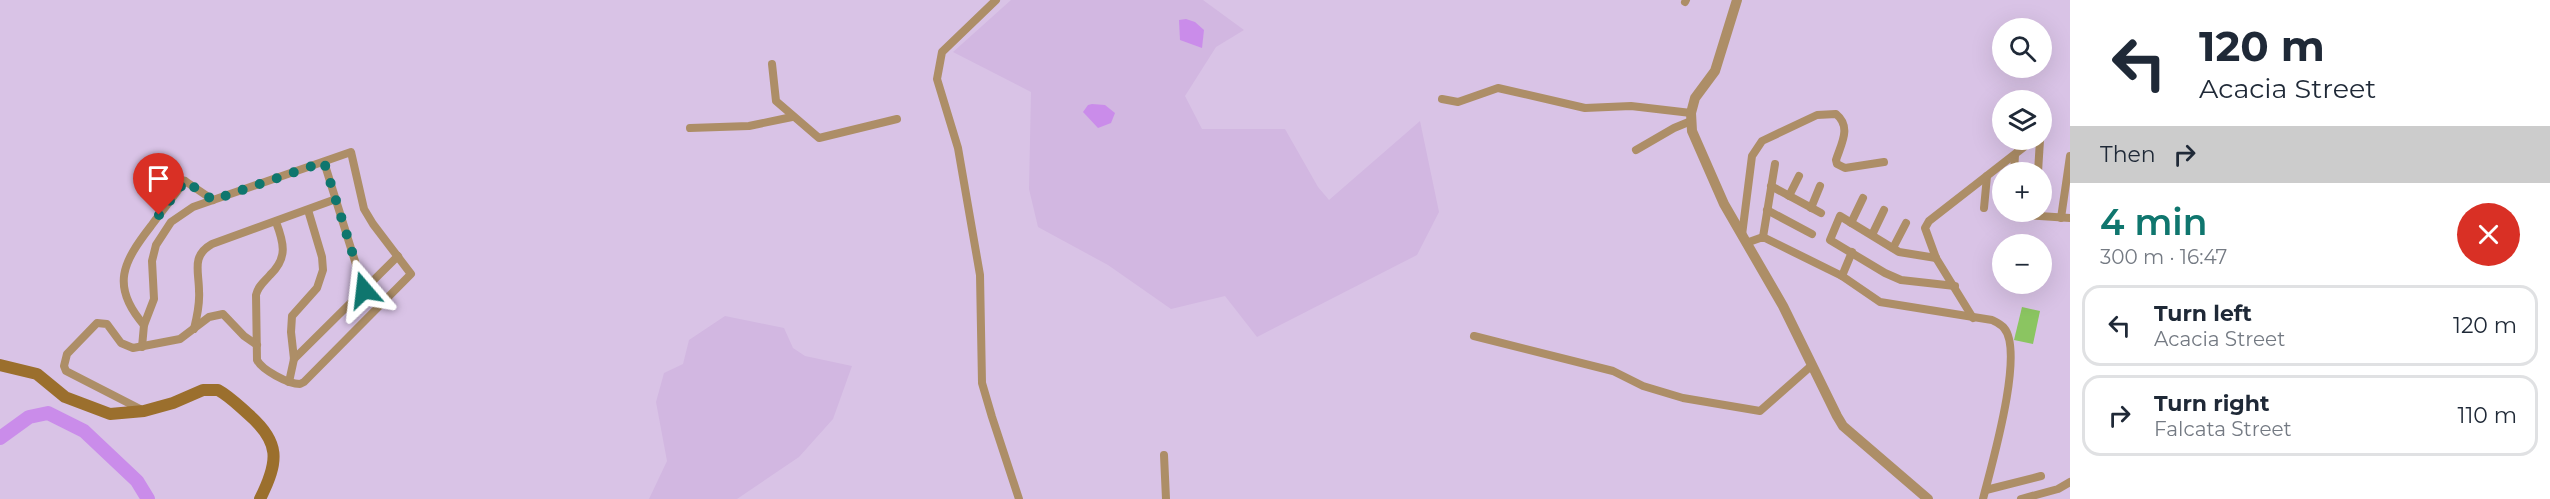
<!DOCTYPE html>
<html lang="en">
<head>
<meta charset="utf-8">
<style>
  :root { --surface:#fff; --page:#f2f2f3; --text:#1f2937; --muted:#747a83; --line:#e0e1e3; --accent:#0f766e }
  body { margin:0; font-family:Montserrat,sans-serif; background:var(--page); color:var(--text); height:100vh; display:flex; flex-direction:column; font-size:22px; white-space:nowrap }
  * { box-sizing:border-box; margin:0 }
  p { font-size:20px; color:var(--muted) }
  .icon { flex:none; width:33px; height:33px; fill:none; stroke:currentColor; stroke-width:2; stroke-linecap:round; stroke-linejoin:round }
  .map { position:relative; flex:1; overflow:hidden }
  .drawer { display:flex; flex-direction:column; background:var(--surface); width:480px }
  .drawer>* { flex:none }
  .banner { background:#fff; color:var(--text); overflow:hidden }
  .tools { position:absolute; left:1992px; top:18px; display:grid; gap:12px }
  .tools a { display:grid; place-items:center; width:60px; height:60px; border-radius:50%; background:var(--surface); box-shadow:0 6px 24px #0002; font-size:30px }
  .pin { position:absolute; display:grid; place-items:center; width:51px; height:51px; color:#fff; margin:-62px -26px; border-radius:50% 50% 50% 0; rotate:-45deg; box-shadow:0 0 6px #0007 }
  .pin .icon { rotate:45deg }
  .me { position:absolute; width:66px; margin:-33px; rotate:343deg; stroke-linejoin:round; filter:drop-shadow(0 0 4px #0008) }
  .turn { display:flex; align-items:center; gap:21px; height:126px; padding:0 30px; font-size:27px }
  .turn .icon { width:78px; height:78px; stroke-width:2.5 }
  .turn b { display:block; font-size:42px; line-height:51px }
  .then { display:flex; align-items:center; height:57px; padding:0 30px; background:#0003; gap:12px; font-size:22px }
  .round { display:grid; place-items:center; flex:none; width:63px; height:63px; border-radius:32px; background:var(--page) }
  .summary { display:flex; align-items:center; justify-content:space-between; height:102px; padding:0 30px }
  h1 { font-size:36px; font-weight:600; line-height:45px; color:var(--accent) }
  ul { padding:0; list-style:none }
  li { display:flex; align-items:center; gap:18px; height:81px; margin:0 12px 9px; padding:0 18px; border:3px solid var(--line); border-radius:18px }
  li div { flex:1 }
  li b { display:block; font-size:22px }
  li em { font-style:normal }
  main { display:flex; flex:1; min-height:0 }
  .map>svg:first-child { display:block }
</style>
</head>
<body>
<main>
<div class="map">
<svg width="2070" height="499" viewBox="0 0 2070 499">
  <rect width="100%" height="100%" fill="#d9c3e6"/>
  <g fill="#d2b7e1">
    <path d="M1011,0H1203L1244,30L1216,47L1185,96L1202,129H1285L1318,187L1329,200L1420,121L1439,212L1417,255L1257,337L1225,296L1171,309L1108,265L1038,227L1029,189L1031,92L953,52Z"/>
    <path d="M725,316L784,328L793,348L805,356L852,366L833,419L799,457L737,499H649L667,461L656,402L664,373L683,364L689,340Z"/>
  </g>
  <path fill="#8bc561" d="M2022,307L2040,311L2033,344L2014,340Z"/>
  <g fill="#ca8cea">
    <path d="M1186,19L1195,22L1204,30L1202,48L1180,40L1179,20Z"/>
    <path d="M1092,104L1105,105L1115,113L1111,123L1098,128L1083,112L1088,105Z"/>
  </g>
  <g fill="none" stroke-linecap="round" stroke-linejoin="round">
    <path stroke="#ca8cea" stroke-width="14" d="M0,438L29,417L48,413L84,431L137,481L148,499"/>
    <g stroke="#ad8e67" stroke-width="8">
      <path d="M996,0L942,52L937,79L958,148L980,275L982,383L992,417L1019,499"/>
      <path d="M1685,2L1686,0"/>
      <path d="M772,64L776,101L819,138L897,119"/>
      <path d="M1442,99L1458,102L1498,88L1585,108L1631,106L1691,113"/>
      <path d="M690,128L749,126L792,117"/>
      <path d="M1636,150L1674,128L1691,121"/>
      <path d="M324,162L364,290"/>
      <path d="M2014,172L2015,155"/>
      <path d="M2038,172L2040,140"/>
      <path d="M157,174L185,181L213,200"/>
      <path d="M1771,186L1821,213"/>
      <path d="M1789,196L1799,176"/>
      <path d="M1811,208L1820,186"/>
      <path d="M1984,208L1987,176"/>
      <path d="M1767,210L1812,234"/>
      <path d="M2010,212V214L2070,218"/>
      <path d="M2061,218L2070,156"/>
      <path d="M1851,223L1863,198"/>
      <path d="M1742,235L1752,156L1762,141L1817,115L1836,114C1852,127 1841,144 1836,160L1837,164L1845,168L1884,162"/>
      <path d="M1872,235L1884,210"/>
      <path d="M1763,237L1775,164"/>
      <path d="M1746,243L1763,237L1842,276L1880,302L1992,320C1996,322 2001,324 2004,328C2025,352 1991,467 1983,499"/>
      <path d="M1893,248L1906,223"/>
      <path d="M1936,258L1899,252L1840,216L1830,240L1885,273L1901,280L1955,286"/>
      <path d="M1842,276L1852,252"/>
      <path d="M1973,318L1936,258L1925,228L1929,221L2033,140"/>
      <path d="M144,325C110,286 123,262 151,226C162,211 174,196 185,181"/>
      <path d="M194,329C197,317 200,304 199,291C199,271 191,256 212,244L336,199"/>
      <path d="M1474,336L1613,371L1643,386L1683,398L1760,411L1811,366"/>
      <path d="M142,347L144,325L154,299L152,261L156,245L171,222L193,207L351,152L364,209L373,224L411,274L304,382L300,384C288,384 262,370 257,360L256,295C258,286 264,282 270,275C288,258 284,243 276,222"/>
      <path d="M294,359L398,256"/>
      <path d="M289,382L294,359L291,332L292,316L317,288L323,270L322,257L308,210"/>
      <path d="M144,411L66,371L64,366L67,354L97,323L107,324L121,343L133,348L180,339L209,317L223,314L244,336L257,345"/>
      <path d="M1164,455L1166,499"/>
      <path d="M1986,490L2041,476"/>
      <path d="M2021,499L2058,489L2070,482"/>
    </g>
    <path stroke="#ad8e67" stroke-width="10" d="M1737,0L1715,71L1695,98L1691,113L1692,131L1724,204L1783,306L1837,416L1843,426L1928,499"/>
    <path stroke="#9b6f2d" stroke-width="12" d="M0,365L37,374L65,397L110,414L144,411L173,403L203,390H218C229,396 238,405 247,413C281,442 279,461 260,499"/>
  </g>
  <g fill="none" stroke-linecap="round" stroke-linejoin="round">
    <path stroke="#0f766e" stroke-width="10" stroke-dasharray="0 18" d="M159,215L185,181L213,200L324,162L364,290"/>
  </g>
</svg>
<div class="tools">
<a><svg class="icon" aria-label="search" viewBox="0 0 24 24"><circle cx="10" cy="10" r="6"/><path d="M15 15l6 6"/></svg></a>
<a><svg class="icon" aria-label="layers" viewBox="0 0 24 24"><path d="M12 4l9 5-9 5-9-5zM3 14l9 5 9-5"/></svg></a>
<a>+</a>
<a>−</a>
</div>
<div class="pin" style="left:159px;top:215px;background:#d93025"><svg class="icon" aria-label="arrive" viewBox="0 0 24 24"><path d="M6 21V4h12l-3 4 3 4H6"/></svg></div>
<svg class="me" style="left:364px;top:290px" viewBox="-20 -20 40 40"><path d="M0-17L14 15 0 8-14 15z" fill="#0f766e" stroke="#fff" stroke-width="4"/></svg>
</div>
<section class="drawer">
<div class="banner">
<div class="turn"><svg class="icon" aria-label="left" viewBox="0 0 24 24"><path d="M17 20v-9H6M10 6l-5 5 5 5"/></svg><div><b>120 m</b>Acacia Street</div></div>
<div class="then">Then<svg class="icon" aria-label="right" viewBox="0 0 24 24"><path d="M7 20v-9h11M14 6l5 5-5 5"/></svg></div>
</div>
<div class="summary"><div><h1>4 min</h1><p>300 m · 16:47</p></div><a class="round" style="background:#d93025;color:#fff"><svg class="icon" aria-label="close" viewBox="0 0 24 24"><path d="M6 6l12 12M18 6L6 18"/></svg></a></div>
<ul>
<li><svg class="icon" aria-label="left" viewBox="0 0 24 24"><path d="M17 20v-9H6M10 6l-5 5 5 5"/></svg><div><b>Turn left</b><p>Acacia Street</p></div><em>120 m</em></li>
<li><svg class="icon" aria-label="right" viewBox="0 0 24 24"><path d="M7 20v-9h11M14 6l5 5-5 5"/></svg><div><b>Turn right</b><p>Falcata Street</p></div><em>110 m</em></li>
</ul>
</section>
</main>
</body>
</html>
